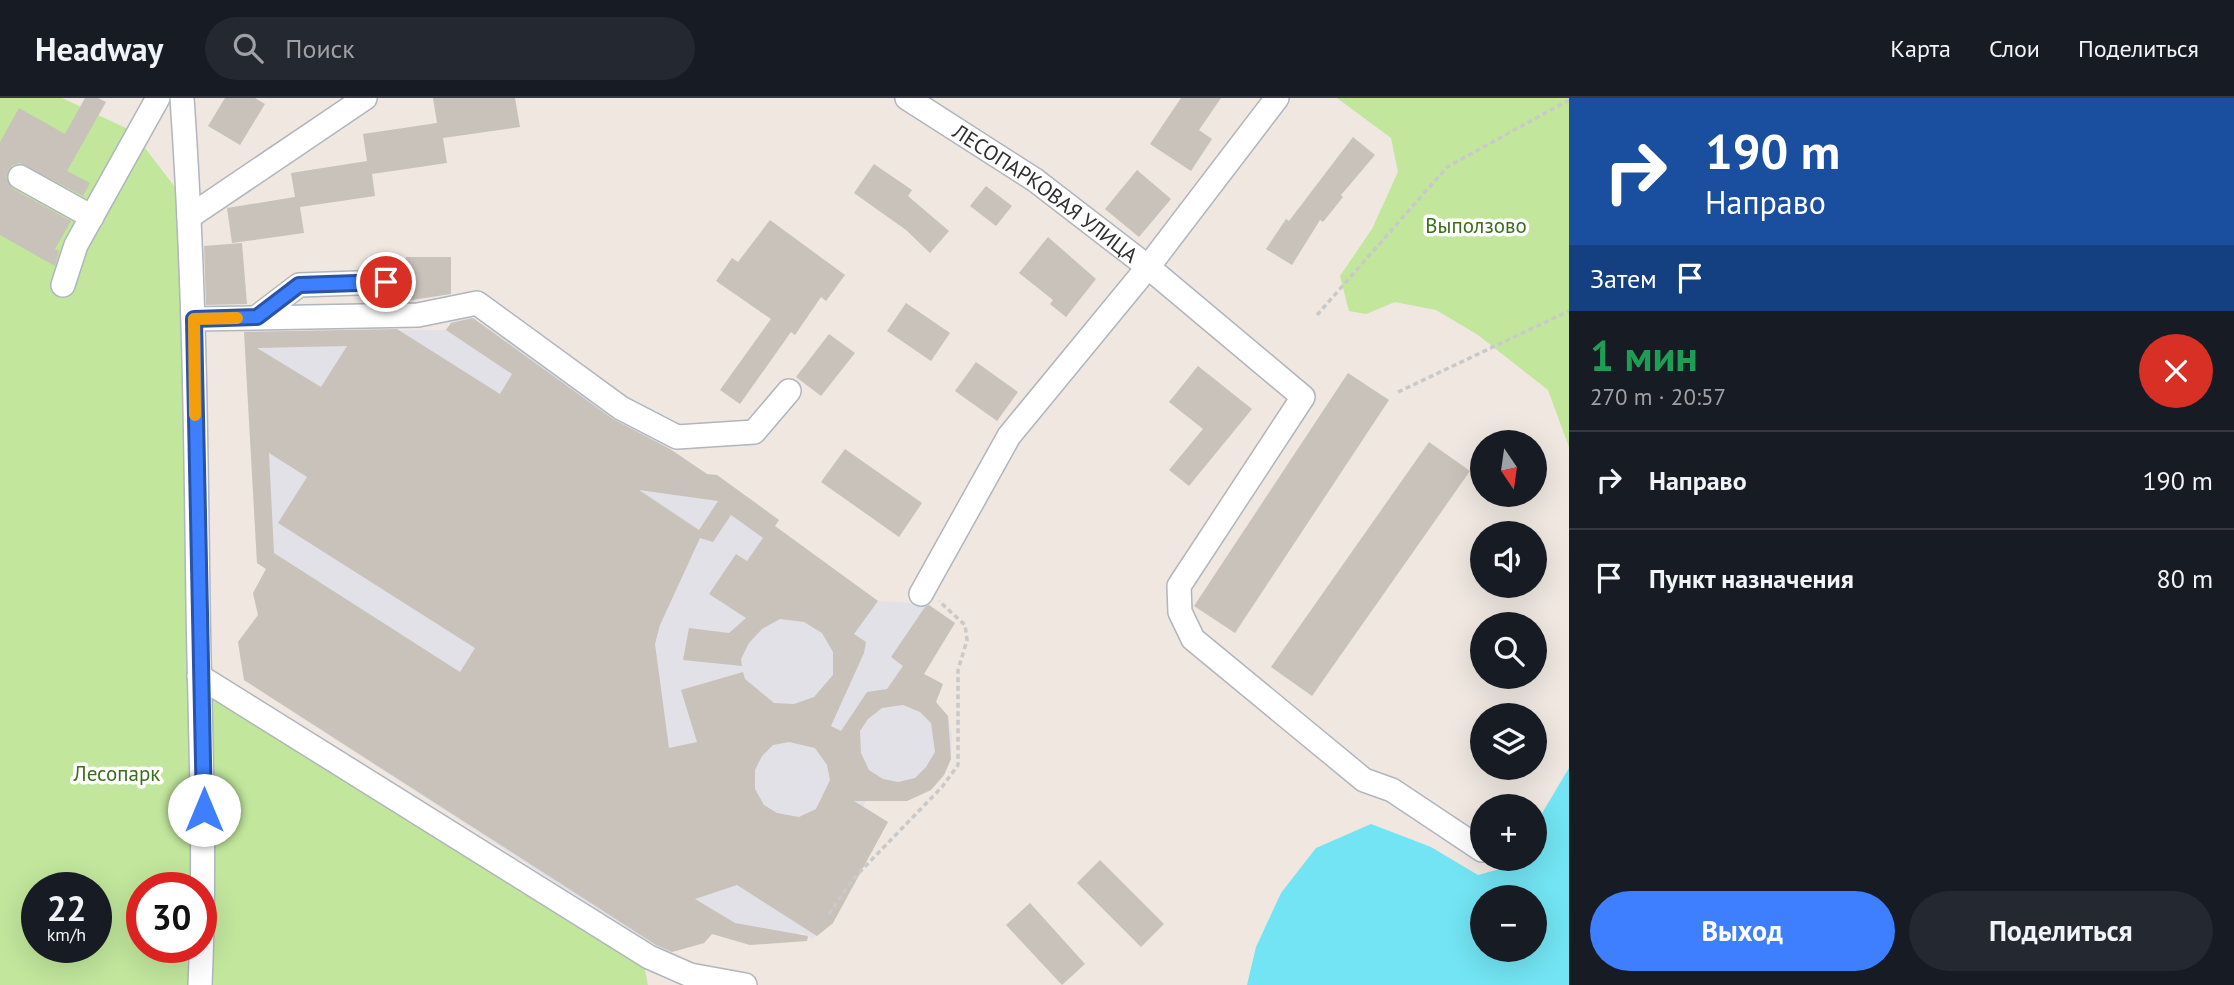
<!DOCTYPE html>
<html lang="ru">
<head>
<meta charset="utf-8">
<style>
  :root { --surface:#171b24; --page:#242831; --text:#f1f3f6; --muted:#9ea1a6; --line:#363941; --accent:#3e7fff }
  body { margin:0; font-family:"PT Sans",sans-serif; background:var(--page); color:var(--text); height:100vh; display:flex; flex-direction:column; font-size:26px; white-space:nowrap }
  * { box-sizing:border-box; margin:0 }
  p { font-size:23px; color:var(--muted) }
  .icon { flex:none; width:38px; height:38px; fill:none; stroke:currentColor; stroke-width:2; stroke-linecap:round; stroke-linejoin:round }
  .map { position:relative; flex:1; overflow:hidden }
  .side { display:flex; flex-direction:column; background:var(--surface); width:665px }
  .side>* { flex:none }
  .banner { background:#1a4fa0; color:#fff; overflow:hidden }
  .needle { width:46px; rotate:167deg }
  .fabs { position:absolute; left:1470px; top:332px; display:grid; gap:14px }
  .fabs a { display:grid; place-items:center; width:77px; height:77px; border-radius:50%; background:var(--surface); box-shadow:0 7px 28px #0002; font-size:35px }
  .speed { position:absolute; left:21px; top:774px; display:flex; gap:14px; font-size:35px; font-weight:700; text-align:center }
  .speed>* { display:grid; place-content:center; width:91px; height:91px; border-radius:50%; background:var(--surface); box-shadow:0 7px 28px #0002; line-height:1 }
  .speed small { font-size:18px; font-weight:400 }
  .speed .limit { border:10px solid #d22; background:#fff; color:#111 }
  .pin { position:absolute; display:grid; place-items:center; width:60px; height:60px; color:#fff; margin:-30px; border:4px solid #fff; border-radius:50%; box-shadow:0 2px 7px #0007 }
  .me { position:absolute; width:77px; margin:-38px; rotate:0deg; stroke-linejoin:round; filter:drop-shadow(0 0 5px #0008) }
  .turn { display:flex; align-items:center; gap:24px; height:147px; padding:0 21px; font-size:32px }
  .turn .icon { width:91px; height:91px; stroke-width:2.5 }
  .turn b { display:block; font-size:49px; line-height:60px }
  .then { display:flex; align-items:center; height:66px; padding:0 21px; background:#0003; gap:14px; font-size:26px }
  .round { display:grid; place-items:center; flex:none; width:74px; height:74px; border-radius:37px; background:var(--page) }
  .head { display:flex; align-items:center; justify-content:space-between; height:119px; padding:0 21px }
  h1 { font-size:42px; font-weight:600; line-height:52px; color:#1e9e55 }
  .primary-button { display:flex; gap:14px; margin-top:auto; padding:14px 21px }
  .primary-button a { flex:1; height:80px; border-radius:42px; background:var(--accent); color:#fff; font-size:28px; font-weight:600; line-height:80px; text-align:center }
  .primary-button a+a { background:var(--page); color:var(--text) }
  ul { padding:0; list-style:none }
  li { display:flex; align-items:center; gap:21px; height:98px; padding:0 21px; border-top:2px solid var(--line) }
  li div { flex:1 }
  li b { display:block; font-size:26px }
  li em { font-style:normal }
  header { display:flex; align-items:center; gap:42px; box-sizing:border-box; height:98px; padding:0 35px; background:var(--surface); border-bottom:2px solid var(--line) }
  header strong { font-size:33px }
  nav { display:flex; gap:38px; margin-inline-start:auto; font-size:24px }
  .search { width:490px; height:63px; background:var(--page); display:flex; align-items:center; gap:18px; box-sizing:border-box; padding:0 24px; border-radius:38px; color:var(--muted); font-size:26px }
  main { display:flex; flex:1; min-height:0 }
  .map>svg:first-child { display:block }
</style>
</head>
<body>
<header>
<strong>Headway</strong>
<div class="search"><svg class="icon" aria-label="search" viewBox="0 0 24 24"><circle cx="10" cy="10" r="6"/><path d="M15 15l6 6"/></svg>Поиск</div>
<nav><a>Карта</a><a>Слои</a><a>Поделиться</a></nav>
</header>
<main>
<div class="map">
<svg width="1569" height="887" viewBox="0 0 1569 887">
  <rect width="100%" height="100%" fill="#efe7e0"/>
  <path fill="#e2e1e8" d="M461,212L707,376L717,377L779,422L775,429L878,503L927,506L955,525L924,576L943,586L936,604L948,618L952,637L951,661L944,677L931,692L907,703H888L869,698L863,709L833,825L812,841L802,834L782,845L712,836L704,845L665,856L244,582L238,544L258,517L253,495L266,471L257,465L244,233L446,232Z"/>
  <g fill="#c1e69c" fill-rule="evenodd">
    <path d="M0,0H62L132,33L178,93L200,594L447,741L644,868L648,887H0ZM37,789H96V849H37ZM142,789H201V849H142Z"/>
    <path d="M1337,0H1569V349L1548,292L1478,237L1436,212L1395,204L1366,216L1349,213L1340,178L1372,131L1398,74L1391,40Z"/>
  </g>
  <path fill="#72e4f3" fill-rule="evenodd" d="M1569,670V887H1247L1256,849L1281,795L1316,750L1371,726L1431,749L1478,777L1500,771L1511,761H1535V727ZM1482,800H1535V852H1482Z"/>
  <g fill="#c8c2bb" fill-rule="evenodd">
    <path d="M85,0H98L106,4L67,73L90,85L83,98L20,65L12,67L6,79L13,91L71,123L55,151L59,153L55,168L0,137V44L19,10L65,36Z"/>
    <path d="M225,0H255L265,6L240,47L208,28Z"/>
    <path d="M433,0H515L520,29L443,40L447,65L372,76L375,98L300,109L304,135L232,145L227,110L295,99L291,75L367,63L363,36L437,25Z"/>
    <path d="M1181,0H1221L1199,32L1212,41L1191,73L1150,46Z"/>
    <path d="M1353,39L1375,57L1341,97L1343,99L1323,124L1320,122L1292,167L1266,151L1286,121L1289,123Z"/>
    <path d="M874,66L912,92L908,98L949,133L930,155L906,132L854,95Z"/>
    <path d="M1137,72L1171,101L1139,139L1105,111Z"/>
    <path d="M986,88L1012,108L996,128L970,108Z"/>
    <path d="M770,122L845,177L826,203L821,199L795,237L791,234L740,306L720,292L771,221L716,183L732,160L738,164Z"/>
    <path d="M1048,139L1096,181L1066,219L1050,206L1053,202L1019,175Z"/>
    <path d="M242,145L247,206L206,207L204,148Z"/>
    <path d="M406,159H451V196L406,203Z"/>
    <path d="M906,205L950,235L931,263L887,233Z"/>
    <path d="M473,220L613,321L670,351L707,376L717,377L779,422L775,428L878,503L854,536L866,544L864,555L831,628L841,633L867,594L887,591L903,568L891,559L925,509L929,507L955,525L924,576L943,586L936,604L948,618L951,661L944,677L931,692L907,703H854L888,724L833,825L817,838L737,787L695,801L735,825L808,838L807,843L750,847L712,836L704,845L672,854L656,847L244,582L238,544L258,517L253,495L266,471L257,465L244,234L397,231L500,296L512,276L446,232L451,225ZM347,248L321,289L257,250ZM269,355L307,379L278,425L475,550L460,574L274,455ZM639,392L718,403L699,432ZM731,417L763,440L747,463L736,456L709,496L746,520L729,535L689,530L683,562L742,568L741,561L749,545L762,531L780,521L804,524L822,535L833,554V577L814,599L794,606L774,605L745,581L743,574L681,592L697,644L669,650L655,546L660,527L700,440L713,444ZM903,607L920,614L931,625L935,654L926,669L915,680L898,684L883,681L869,672L861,655L860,633L868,621L882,610ZM789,644L815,650L827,667L830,682L816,711L799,719L777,715L764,707L755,691V672L762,658L773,647Z"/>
    <path d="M829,236L855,255L821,298L796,279Z"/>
    <path d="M976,264L1018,294L997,323L955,293Z"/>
    <path d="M1198,268L1252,311L1189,388L1169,372L1203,331L1169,304Z"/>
    <path d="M1348,275L1389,302L1235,535L1194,508Z"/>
    <path d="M1429,344L1470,373L1312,598L1271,569Z"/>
    <path d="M845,351L922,405L899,439L821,384Z"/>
    <path d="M1100,762L1164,826L1141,849L1077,785Z"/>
    <path d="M1030,805L1085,866L1062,887L1006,827Z"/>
  </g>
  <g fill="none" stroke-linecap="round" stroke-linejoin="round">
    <defs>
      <g id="minor">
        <path d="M182,0C194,169 196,338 198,507C200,634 206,760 200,887"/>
        <path id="s1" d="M907,0L1035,82L1148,169L1303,299L1179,488L1180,514L1193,541L1364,682L1392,692L1482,752"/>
        <path d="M20,79L92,119"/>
        <path d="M189,119L365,0"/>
        <path d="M63,187L76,147L158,0"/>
        <path d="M257,219L299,187L386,184"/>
        <path d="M194,221L418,217L477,205L621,310L677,339L754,334L789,293"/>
        <path d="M921,496L1009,338L1148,169L1277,0"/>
        <path d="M199,578L649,859L690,877L745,887"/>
      </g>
    </defs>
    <use href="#minor" stroke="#b0b5be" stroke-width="26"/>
    <g stroke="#c9c9c9" stroke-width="3.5" stroke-dasharray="5 3.5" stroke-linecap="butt">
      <path d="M1317,217L1447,69L1569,2"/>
      <path d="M1398,294L1569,213"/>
      <path d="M829,816L853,781L942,689L958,667V572L967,542L965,527L939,503"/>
    </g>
    <use href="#minor" stroke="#fff" stroke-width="23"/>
  </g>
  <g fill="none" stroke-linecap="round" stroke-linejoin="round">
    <defs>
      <path id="route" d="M204,712L194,221L257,219L299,187L386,184"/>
    </defs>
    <use href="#route" stroke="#2853a6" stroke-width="18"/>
    <use href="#route" stroke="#3e7fff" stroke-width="12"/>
    <path stroke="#f59e0b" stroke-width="12" d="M195,317L194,221L237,220"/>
  </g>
  <g text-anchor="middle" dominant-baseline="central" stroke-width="7" stroke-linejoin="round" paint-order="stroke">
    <g font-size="21" fill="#2e2e2e" stroke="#fff">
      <text stroke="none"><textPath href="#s1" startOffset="168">ЛЕСОПАРКОВАЯ УЛИЦА</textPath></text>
    </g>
    <g font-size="21" fill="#386f19" stroke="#fff">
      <text x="1476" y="127">Выползово</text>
      <text x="117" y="675">Лесопарк</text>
    </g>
  </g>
</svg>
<div class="fabs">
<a><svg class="needle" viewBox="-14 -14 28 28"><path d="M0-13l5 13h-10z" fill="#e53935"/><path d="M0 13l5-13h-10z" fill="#9ea1a6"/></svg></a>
<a><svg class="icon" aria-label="sound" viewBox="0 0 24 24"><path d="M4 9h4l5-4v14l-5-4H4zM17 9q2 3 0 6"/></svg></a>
<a><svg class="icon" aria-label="search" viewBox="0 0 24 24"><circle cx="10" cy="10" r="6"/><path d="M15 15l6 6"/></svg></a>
<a><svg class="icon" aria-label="layers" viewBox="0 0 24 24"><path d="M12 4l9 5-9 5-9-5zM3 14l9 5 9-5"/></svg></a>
<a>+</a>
<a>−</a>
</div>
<div class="speed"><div>22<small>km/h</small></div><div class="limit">30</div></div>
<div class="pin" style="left:386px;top:184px;background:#d93025"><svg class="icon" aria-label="arrive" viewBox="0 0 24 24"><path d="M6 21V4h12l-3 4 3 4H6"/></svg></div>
<svg class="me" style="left:204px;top:712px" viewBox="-20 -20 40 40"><circle r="19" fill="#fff"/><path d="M0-13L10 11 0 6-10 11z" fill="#3e7fff"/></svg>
</div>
<section class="side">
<div class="banner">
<div class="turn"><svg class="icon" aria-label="right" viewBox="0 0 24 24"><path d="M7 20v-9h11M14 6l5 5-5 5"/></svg><div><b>190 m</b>Направо</div></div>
<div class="then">Затем<svg class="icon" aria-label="arrive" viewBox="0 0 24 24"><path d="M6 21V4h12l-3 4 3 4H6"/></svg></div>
</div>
<div class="head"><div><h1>1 мин</h1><p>270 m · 20:57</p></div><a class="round" style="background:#d93025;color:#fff"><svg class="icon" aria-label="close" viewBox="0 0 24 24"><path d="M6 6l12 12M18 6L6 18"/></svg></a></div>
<ul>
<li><svg class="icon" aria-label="right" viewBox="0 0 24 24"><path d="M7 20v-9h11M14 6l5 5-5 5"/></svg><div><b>Направо</b></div><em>190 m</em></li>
<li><svg class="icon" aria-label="arrive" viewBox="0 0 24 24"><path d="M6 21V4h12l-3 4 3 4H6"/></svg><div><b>Пункт назначения</b></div><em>80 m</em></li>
</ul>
<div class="primary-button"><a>Выход</a><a>Поделиться</a></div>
</section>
</main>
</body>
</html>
